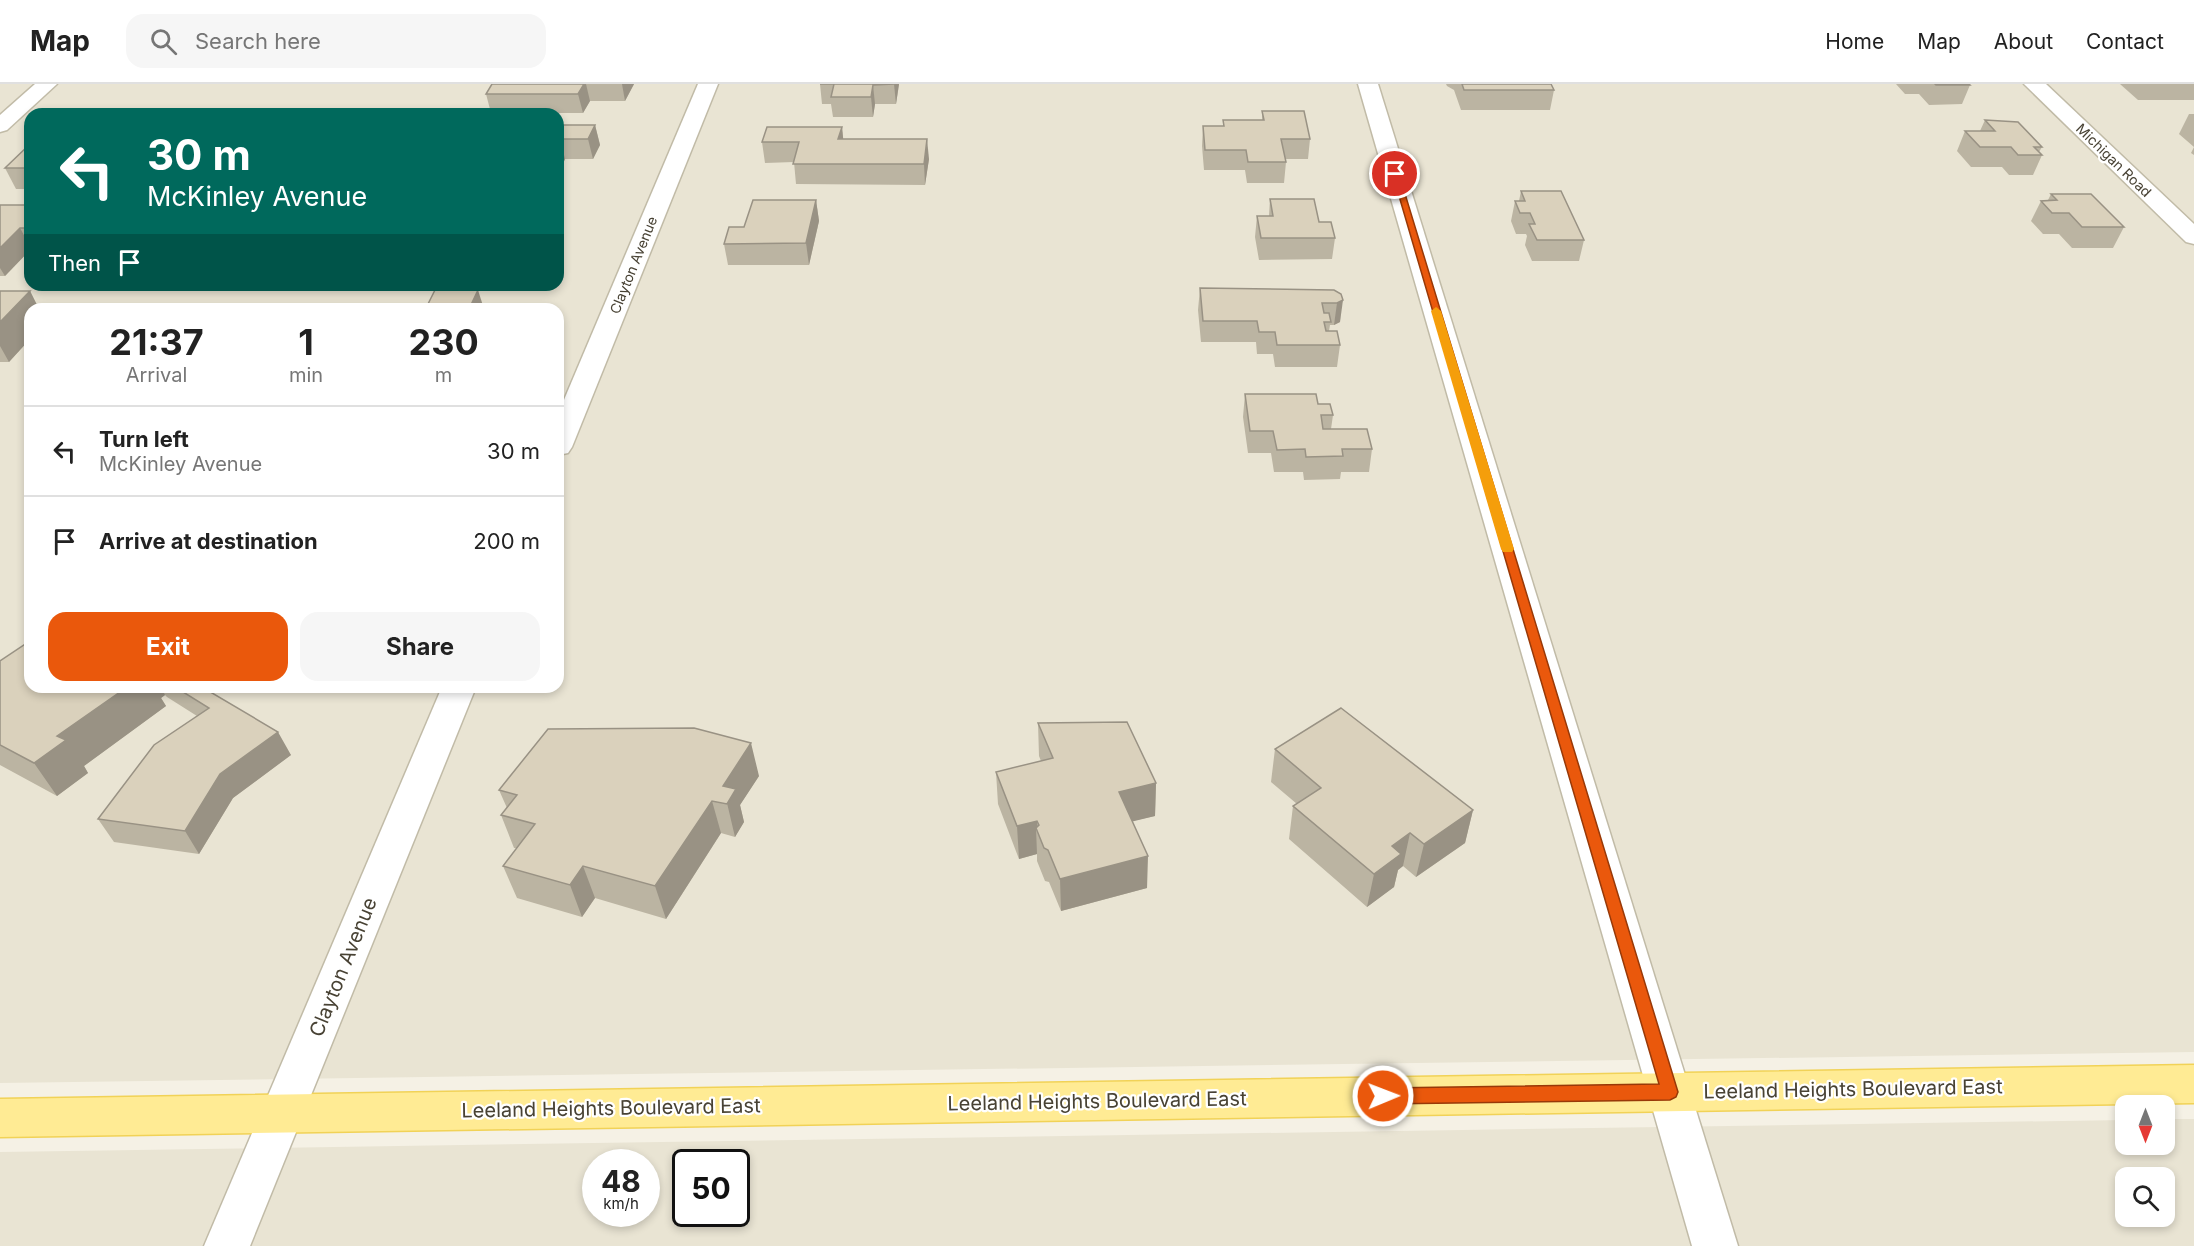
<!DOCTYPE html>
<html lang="en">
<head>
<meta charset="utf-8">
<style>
  :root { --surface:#fff; --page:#f6f6f6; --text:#222; --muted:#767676; --line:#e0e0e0; --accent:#ea580c }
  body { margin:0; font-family:Inter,sans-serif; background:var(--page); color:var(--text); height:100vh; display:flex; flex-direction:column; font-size:22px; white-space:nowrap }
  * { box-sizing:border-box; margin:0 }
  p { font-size:20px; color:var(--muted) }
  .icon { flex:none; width:33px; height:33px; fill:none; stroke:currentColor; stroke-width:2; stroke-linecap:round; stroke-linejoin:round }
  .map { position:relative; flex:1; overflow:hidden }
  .panel { position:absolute; left:24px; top:219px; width:540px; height:390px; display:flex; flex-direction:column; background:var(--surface); border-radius:18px; box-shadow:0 3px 9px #0003 }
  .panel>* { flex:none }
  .guide { position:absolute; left:24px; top:24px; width:540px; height:183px; border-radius:18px; box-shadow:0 3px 9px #0003; background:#00695c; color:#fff; overflow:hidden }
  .needle { width:39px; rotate:180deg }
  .fabs { position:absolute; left:2115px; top:1011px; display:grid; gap:12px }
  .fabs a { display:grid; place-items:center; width:60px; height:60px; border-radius:12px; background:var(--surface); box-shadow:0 3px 9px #0003; font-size:30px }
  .speed { position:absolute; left:582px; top:1065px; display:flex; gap:12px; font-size:30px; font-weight:700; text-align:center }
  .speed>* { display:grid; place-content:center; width:78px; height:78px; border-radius:50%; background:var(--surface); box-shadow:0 3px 9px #0003; line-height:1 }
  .speed small { font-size:15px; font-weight:400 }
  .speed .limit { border:3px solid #111; border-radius:9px; background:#fff; color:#111 }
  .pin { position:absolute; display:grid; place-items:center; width:51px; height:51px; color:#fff; margin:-26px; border:3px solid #fff; border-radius:50%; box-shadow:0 2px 6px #0007 }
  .me { position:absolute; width:66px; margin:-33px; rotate:89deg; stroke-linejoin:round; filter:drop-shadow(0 0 4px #0008) }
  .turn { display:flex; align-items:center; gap:21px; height:126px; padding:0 24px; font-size:27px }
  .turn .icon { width:78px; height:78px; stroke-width:2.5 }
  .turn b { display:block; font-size:42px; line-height:51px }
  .then { display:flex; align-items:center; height:57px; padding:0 24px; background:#0003; gap:12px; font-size:22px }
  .eta { display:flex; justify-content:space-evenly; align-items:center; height:102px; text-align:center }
  .eta b { font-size:36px; font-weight:700; line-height:42px }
  .button { display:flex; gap:12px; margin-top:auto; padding:12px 24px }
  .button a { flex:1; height:69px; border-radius:18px; background:var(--accent); color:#fff; font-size:24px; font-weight:700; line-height:69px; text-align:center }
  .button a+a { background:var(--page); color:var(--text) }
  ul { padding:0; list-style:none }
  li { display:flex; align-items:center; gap:18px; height:90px; padding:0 24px; border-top:2px solid var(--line) }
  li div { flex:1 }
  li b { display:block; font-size:22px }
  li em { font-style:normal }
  header { display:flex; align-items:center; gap:36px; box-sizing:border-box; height:84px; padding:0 30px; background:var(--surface); border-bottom:2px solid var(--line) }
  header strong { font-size:28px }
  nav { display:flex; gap:33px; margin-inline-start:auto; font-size:21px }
  .search { width:420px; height:54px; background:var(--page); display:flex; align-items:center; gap:15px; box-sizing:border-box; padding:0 21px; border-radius:18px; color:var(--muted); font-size:22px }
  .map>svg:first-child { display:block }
</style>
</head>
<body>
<header>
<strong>Map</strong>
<div class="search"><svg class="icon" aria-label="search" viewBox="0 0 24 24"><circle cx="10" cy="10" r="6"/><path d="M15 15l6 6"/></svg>Search here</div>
<nav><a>Home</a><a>Map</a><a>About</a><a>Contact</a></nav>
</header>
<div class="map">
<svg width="2194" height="1162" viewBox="0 0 2194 1162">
  <rect width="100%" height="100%" fill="#f5f1e5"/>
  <g fill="#e9e4d3" fill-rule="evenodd">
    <path d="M0,0H2194V968L0,999ZM30,30H558V201H30ZM30,225H558V603H30Z"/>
    <path d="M2165,1035H2194V1162H0V1068L2125,1036L2126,1060H2164ZM596,1078H646V1130H596ZM686,1078H736V1130H686ZM2126,1094H2164V1132H2126Z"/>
  </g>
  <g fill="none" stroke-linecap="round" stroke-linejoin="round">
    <defs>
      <g id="minor">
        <path d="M35,0H57L7,46L0,48V31Z"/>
        <path d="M698,0H718L572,363L568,369L558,371V330Z"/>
        <path d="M1358,0H1378L1738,1162H1692Z"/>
        <path d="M2024,0H2046L2194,140V160L2186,158Z"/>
        <path d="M442,603H476L250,1162H204Z"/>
      </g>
      <path id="major" d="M2194,981V1019L0,1053V1015Z"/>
    </defs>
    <use href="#minor" stroke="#c1bba7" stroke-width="3"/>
    <use href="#major" stroke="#f1d257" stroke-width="3"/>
    <use href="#minor" fill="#fff" fill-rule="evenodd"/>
    <use href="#major" fill="#ffeb94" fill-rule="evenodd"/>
  </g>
  <g fill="#bbb4a2">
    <path d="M492,0H634L625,17H590L583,29H491L486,10Z"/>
    <path d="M820,0H899L896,20H875L873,33H833L831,20H822Z"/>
    <path d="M1446,0H1551L1554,6L1550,26H1461L1454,6L1447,2Z"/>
    <path d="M1896,0H1969L1970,1L1962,20L1929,21L1919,10H1905Z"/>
    <path d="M2120,0H2194V16H2138Z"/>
    <path d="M1262,27L1310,55L1308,75H1285L1286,78L1284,99H1247L1245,86H1204L1202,62L1203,42H1223V36H1262Z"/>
    <path d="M2189,30H2194V71L2191,69L2194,63L2179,50Z"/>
    <path d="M1985,36L2042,63L2039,68L2042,71L2033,91H2009L2002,83H1971L1957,67L1965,47H1980Z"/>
    <path d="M558,41H595L600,61L593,75H565L561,84H558Z"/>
    <path d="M842,43L843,55L929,75L925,101L796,100L794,78L765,79L762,58Z"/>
    <path d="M30,60V105H16L5,84Z"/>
    <path d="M1521,107L1584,156L1579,177H1532L1525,161L1527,152L1526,150H1516L1511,137L1515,117H1519Z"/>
    <path d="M2051,110L2124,143L2113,164H2072L2059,150H2043L2031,137L2041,117L2048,116Z"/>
    <path d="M1270,115L1319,138L1335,154L1332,175L1259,176L1255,153L1257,132H1269Z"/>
    <path d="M816,116L819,137L809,181H728L724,160Z"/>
    <path d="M0,121H30V166L5,192H0Z"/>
    <path d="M1200,204L1341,210L1340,238L1334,241H1330L1329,247L1340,261L1337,283H1275L1273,270H1257L1256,258H1201L1198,226Z"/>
    <path d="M0,207H30L39,225H30V255L9,278H0Z"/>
    <path d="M1245,310L1318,320L1333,331L1331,345L1372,365L1369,388H1341L1340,395L1304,396L1303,388H1274L1271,369H1248L1243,333Z"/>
    <path d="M0,577L30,603H202L291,671L233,714L199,770L114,758L98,735L197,632L167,613L165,611L161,614L166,622L84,682L88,689L57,712L0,681Z"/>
    <path d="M1038,639L1156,699L1155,732L1132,737L1147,804L1061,827L1049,798L1045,797L1037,777V770L1019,775L998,720L996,688L1041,677L1039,672Z"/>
    <path d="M1275,665L1473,726L1465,759L1416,793L1403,782L1398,786L1394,803L1367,823L1289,755L1293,722L1297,720L1271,698Z"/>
    <path d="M759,692L740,721L744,738L735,753L721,749L666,835L595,814L582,833L517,814L503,782L517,764H514L501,731L507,724L499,706Z"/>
  </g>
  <g fill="#999284">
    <path d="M584,0H586L590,17L583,29L578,10Z"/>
    <path d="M622,0H634L625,17Z"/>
    <path d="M894,0H899L896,20Z"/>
    <path d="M873,1L875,20L873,33L871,13Z"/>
    <path d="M595,41L600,61L593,75L588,55Z"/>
    <path d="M842,43L844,63L838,55Z"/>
    <path d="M560,55L565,75L561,84L558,72V60Z"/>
    <path d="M927,55L929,75L925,101L924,80Z"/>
    <path d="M816,116L819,137L809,181L806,159Z"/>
    <path d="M558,122L562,137L558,145Z"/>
    <path d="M20,144L30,162V166L5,192L0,184V164Z"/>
    <path d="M478,206L484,225H469Z"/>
    <path d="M30,207L39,225H30V255L9,278L0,262V238Z"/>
    <path d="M1343,216L1340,238L1334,241L1337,219Z"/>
    <path d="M127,603H161L165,611L161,614L166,622L84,682L88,689L57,712L34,679L57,652Z"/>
    <path d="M278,648L291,671L233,714L199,770L185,747L220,690Z"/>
    <path d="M751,659L759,692L740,721L744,738L735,753L723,702Z"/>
    <path d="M1156,699L1155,732L1118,741L1119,708Z"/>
    <path d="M712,717L721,749L666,835L655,802Z"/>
    <path d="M1473,726L1465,759L1416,793L1424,760Z"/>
    <path d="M1037,737L1038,748L1036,744L1037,770L1019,775L1017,742Z"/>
    <path d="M1410,749L1403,782L1398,786L1394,803L1367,823L1374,790L1392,762Z"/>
    <path d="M1148,772L1147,804L1061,827L1060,795Z"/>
    <path d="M583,782L595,814L582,833L570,801Z"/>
  </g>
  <g fill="#dad1bc" stroke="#999284" stroke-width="1.5">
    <path d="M492,0H584L578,10H486Z"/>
    <path d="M820,0H894L873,1L871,13H831L834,0Z"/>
    <path d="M1462,0H1551L1554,6H1464Z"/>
    <path d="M1935,0H1969L1970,1H1936Z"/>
    <path d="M1262,27H1304L1310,55H1281L1286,78H1248L1246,66H1205L1203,42H1224L1223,36H1264Z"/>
    <path d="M1985,36L2018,38L2042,63H2034L2042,71H2018L2011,63H1980L1965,47H1995Z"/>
    <path d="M558,41H595L588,55H560L558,60Z"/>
    <path d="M767,43H842L838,55H927L924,80H793L799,58H762Z"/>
    <path d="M30,60V84H5Z"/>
    <path d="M1521,107H1561L1584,156H1537L1529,140H1535L1530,129H1520L1515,117H1525Z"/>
    <path d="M2051,110H2091L2124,143H2082L2069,129H2052L2041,117L2057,116Z"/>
    <path d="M1270,115H1314L1319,138H1331L1335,154H1261L1257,132H1273Z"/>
    <path d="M753,116H816L806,159L724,160L729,143H744Z"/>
    <path d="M0,121H30V141L27,144H20L0,164Z"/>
    <path d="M1200,204L1334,206L1341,210L1343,216L1337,219H1322L1324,229H1329L1331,238H1324L1326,247H1337L1340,261H1277L1275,248H1259L1257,237H1203Z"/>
    <path d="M435,206H478L469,225H404L406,220H428Z"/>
    <path d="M0,207H30L0,238Z"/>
    <path d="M1245,310H1316L1318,320H1330L1333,331H1321L1323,345H1367L1372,365H1342L1343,372L1306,373L1305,365L1277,366L1273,347H1250Z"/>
    <path d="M30,557V603H127L57,652L66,656L34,679L0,661V577Z"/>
    <path d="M175,603H202L278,648L220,690L185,747L98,735L154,661L209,624Z"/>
    <path d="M1341,624L1473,726L1424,760L1410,749L1392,762L1401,770L1374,790L1293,722L1321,704L1275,665Z"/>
    <path d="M1127,638L1156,699L1119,708L1148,772L1060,795L1048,766L1044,764L1036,744L1039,741L1037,737L1017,742L996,688L1053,674L1038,639Z"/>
    <path d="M694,644L751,659L723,702L736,705L727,720L712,717L655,802L583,782L570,801L503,782L535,740L501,731L517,711L499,706L548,645Z"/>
  </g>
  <path fill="#ea580c" stroke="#983908" stroke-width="1.5" d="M1392,88L1399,90L1678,1008L1676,1013L1670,1016L1383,1020L1376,1018L1374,1012L1376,1007L1383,1004L1659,1000Z"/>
  <path fill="#f59e0b" d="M1436,223L1441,227L1514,465L1512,468H1503L1501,465L1431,227Z"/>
  <g text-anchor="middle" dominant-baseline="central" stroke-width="4.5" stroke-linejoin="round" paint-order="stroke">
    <g font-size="14" fill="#484234" stroke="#fff">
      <text transform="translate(2114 76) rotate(44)">Michigan Road</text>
      <text transform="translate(633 181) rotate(-68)">Clayton Avenue</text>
    </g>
    <g font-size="20" fill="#484234" stroke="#fff">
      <text transform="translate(343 883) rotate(-68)">Clayton Avenue</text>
      <text transform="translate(1853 1005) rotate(-1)">Leeland Heights Boulevard East</text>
      <text transform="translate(1097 1017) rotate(-1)">Leeland Heights Boulevard East</text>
      <text transform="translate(611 1024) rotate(-1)">Leeland Heights Boulevard East</text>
    </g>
  </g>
</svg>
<div class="fabs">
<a><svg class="needle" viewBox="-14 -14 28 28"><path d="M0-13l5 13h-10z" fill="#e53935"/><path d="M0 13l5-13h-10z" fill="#767676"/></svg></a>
<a><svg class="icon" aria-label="search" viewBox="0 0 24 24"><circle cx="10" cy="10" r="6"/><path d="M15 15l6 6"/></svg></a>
</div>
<div class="speed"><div>48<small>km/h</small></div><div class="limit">50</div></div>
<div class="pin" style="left:1395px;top:90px;background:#d93025"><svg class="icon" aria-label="arrive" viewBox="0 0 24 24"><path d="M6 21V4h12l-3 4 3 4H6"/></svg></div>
<svg class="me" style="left:1383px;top:1012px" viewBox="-20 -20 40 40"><circle r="17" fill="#ea580c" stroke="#fff" stroke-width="3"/><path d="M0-11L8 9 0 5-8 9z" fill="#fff"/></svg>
<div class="guide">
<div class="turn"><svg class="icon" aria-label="left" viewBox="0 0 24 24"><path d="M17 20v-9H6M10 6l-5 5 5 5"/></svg><div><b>30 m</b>McKinley Avenue</div></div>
<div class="then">Then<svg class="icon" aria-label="arrive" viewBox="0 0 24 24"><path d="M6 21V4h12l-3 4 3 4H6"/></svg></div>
</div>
<section class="panel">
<div class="eta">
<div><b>21:37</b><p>Arrival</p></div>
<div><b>1</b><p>min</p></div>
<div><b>230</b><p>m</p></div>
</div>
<ul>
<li><svg class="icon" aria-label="left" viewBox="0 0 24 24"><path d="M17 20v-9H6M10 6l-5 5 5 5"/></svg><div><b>Turn left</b><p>McKinley Avenue</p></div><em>30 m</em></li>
<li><svg class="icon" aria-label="arrive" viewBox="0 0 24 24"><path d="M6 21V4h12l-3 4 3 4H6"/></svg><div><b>Arrive at destination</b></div><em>200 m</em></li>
</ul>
<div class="button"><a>Exit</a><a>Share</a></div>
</section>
</div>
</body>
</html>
